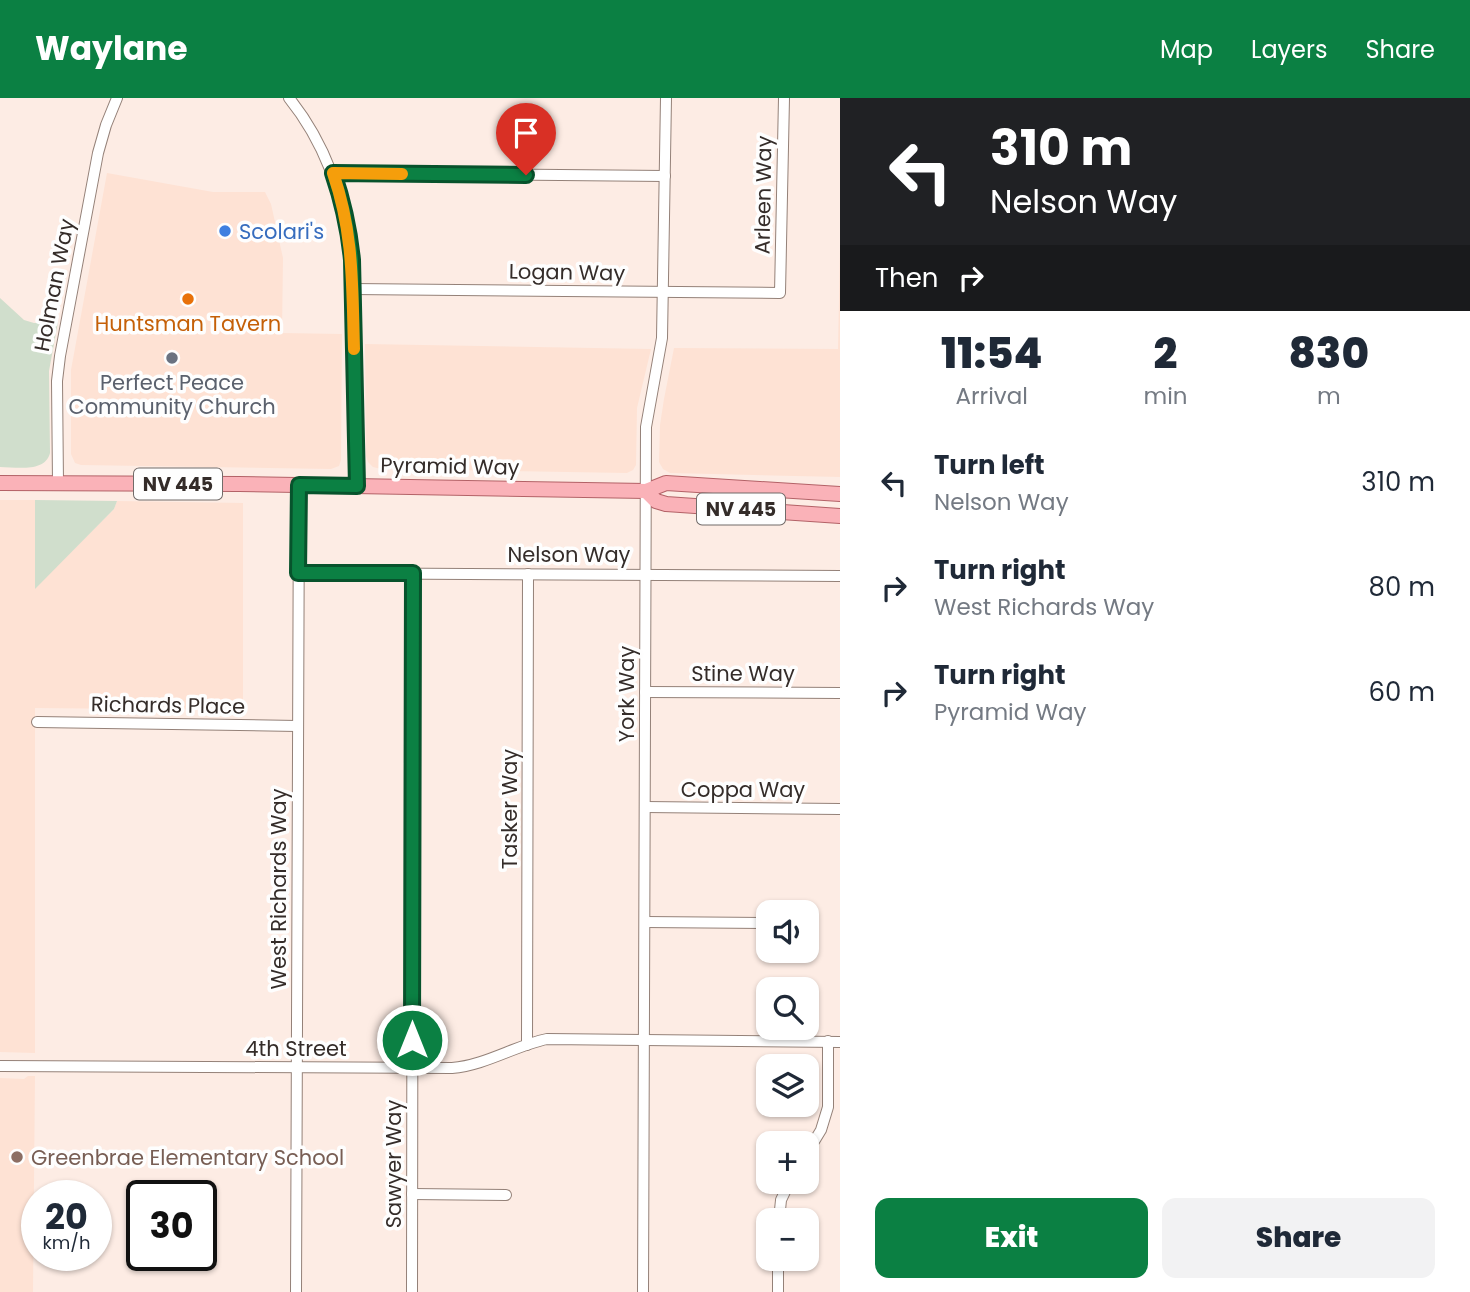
<!DOCTYPE html>
<html lang="en">
<head>
<meta charset="utf-8">
<style>
  :root { --surface:#fff; --page:#f2f2f3; --text:#1f2937; --muted:#747a83; --accent:#0b8043 }
  body { margin:0; font-family:Poppins,sans-serif; background:var(--page); color:var(--text); height:100vh; display:flex; flex-direction:column; font-size:26px; white-space:nowrap }
  * { box-sizing:border-box; margin:0 }
  p { font-size:23px; color:var(--muted) }
  .icon { flex:none; width:38px; height:38px; fill:none; stroke:currentColor; stroke-width:2; stroke-linecap:round; stroke-linejoin:round }
  .map { position:relative; flex:1; overflow:hidden }
  .drawer { display:flex; flex-direction:column; background:var(--surface); width:630px }
  .drawer>* { flex:none }
  .banner { background:#202124; color:#fff; overflow:hidden }
  .buttons { position:absolute; left:756px; top:802px; display:grid; gap:14px }
  .buttons a { display:grid; place-items:center; width:63px; height:63px; border-radius:14px; background:var(--surface); box-shadow:0 2px 5px #0004; font-size:35px }
  .speed { position:absolute; left:21px; top:1082px; display:flex; gap:14px; font-size:35px; font-weight:700; text-align:center }
  .speed>* { display:grid; place-content:center; width:91px; height:91px; border-radius:50%; background:var(--surface); box-shadow:0 2px 5px #0004; line-height:1 }
  .speed small { font-size:18px; font-weight:400 }
  .speed .limit { border:4px solid #111; border-radius:10px; background:#fff; color:#111 }
  .pin { position:absolute; display:grid; place-items:center; width:60px; height:60px; color:#fff; margin:-72px -30px; border-radius:50% 50% 50% 0; rotate:-45deg; box-shadow:0 0 7px #0007 }
  .pin .icon { rotate:45deg }
  .me { position:absolute; width:77px; margin:-38px; rotate:0deg; stroke-linejoin:round; filter:drop-shadow(0 0 5px #0008) }
  .turn { display:flex; align-items:center; gap:24px; height:147px; padding:0 35px; font-size:32px }
  .turn .icon { width:91px; height:91px; stroke-width:2.5 }
  .turn b { display:block; font-size:49px; line-height:60px }
  .then { display:flex; align-items:center; height:66px; padding:0 35px; background:#0003; gap:14px; font-size:26px }
  .eta { display:flex; justify-content:space-evenly; align-items:center; height:119px; text-align:center }
  .eta b { font-size:42px; font-weight:800; line-height:49px }
  .primary-button { display:flex; gap:14px; margin-top:auto; padding:14px 35px }
  .primary-button a { flex:1; height:80px; border-radius:14px; background:var(--accent); color:#fff; font-size:28px; font-weight:800; line-height:80px; text-align:center }
  .primary-button a+a { background:var(--page); color:var(--text) }
  ul { padding:0; list-style:none }
  li { display:flex; align-items:center; gap:21px; height:105px; padding:0 35px }
  li div { flex:1 }
  li b { display:block; font-size:26px }
  li em { font-style:normal }
  header { display:flex; align-items:center; gap:42px; box-sizing:border-box; height:98px; padding:0 35px; background:var(--accent); color:#fff }
  header strong { font-size:33px }
  nav { display:flex; gap:38px; margin-inline-start:auto; font-size:24px }
  main { display:flex; flex:1; min-height:0 }
  .map>svg:first-child { display:block }
</style>
</head>
<body>
<header>
<strong>Waylane</strong>
<nav><a>Map</a><a>Layers</a><a>Share</a></nav>
</header>
<main>
<div class="map">
<svg width="840" height="1194" viewBox="0 0 840 1194">
  <rect width="100%" height="100%" fill="#fdece4"/>
  <g fill="#fee2d4">
    <path d="M107,75L213,94H265L271,106L283,160L282,235L342,236L341,362L339,368L331,371L81,367L75,365L71,356V272Z"/>
    <path d="M840,152V379L670,375L663,371L659,364L660,327L664,301L674,250L838,251Z"/>
    <path d="M365,246L651,251L637,310L636,367L633,372L627,375L381,371L373,369L368,364L366,358Z"/>
    <path d="M0,402H35V490L114,411L117,403L243,405V612L35,610V955L0,954Z"/>
    <path d="M28,978H35L33,1194H0V980L24,981Z"/>
  </g>
  <g fill="#d0decc">
    <path d="M0,200L24,222L34,225L58,224L49,273L50,355C45,375 16,369 0,369Z"/>
    <path d="M35,402L117,403L114,411L35,491Z"/>
  </g>
  <g fill="none" stroke-linecap="round" stroke-linejoin="round">
    <defs>
      <g id="minor">
        <path d="M289,0C327,47 345,103 352,162L357,388"/>
        <path d="M333,75L665,78"/>
        <path d="M352,191L780,195L784,0"/>
        <path d="M58,385L57,283L60,258L98,55L106,27L117,0"/>
        <path d="M298,475L840,478"/>
        <path d="M645,594L840,595"/>
        <path d="M37,624L297,628"/>
        <path d="M645,709L840,711"/>
        <path d="M645,824L768,825"/>
        <path d="M807,826H812"/>
        <path d="M527,947L528,476"/>
        <path d="M0,968L452,970C486,967 514,948 547,941L840,944"/>
        <path d="M807,1055L821,1032L828,1009V943"/>
        <path d="M412,1096L506,1097"/>
        <path d="M779,1122L781,1102L790,1083"/>
        <path d="M296,1194L299,387"/>
        <path d="M412,1194L413,475"/>
        <path d="M643,1194L646,329L662,240L666,0"/>
        <path d="M778,1194V1160"/>
      </g>
      <g id="major">
        <path d="M0,385L239,386L646,393L666,385L840,396"/>
        <path d="M646,393L656,403L666,406L840,418"/>
      </g>
    </defs>
    <use href="#minor" stroke="#948178" stroke-width="12"/>
    <use href="#major" stroke="#b36267" stroke-width="16"/>
    <use href="#minor" stroke="#fff" stroke-width="10"/>
    <use href="#major" stroke="#fab2b8" stroke-width="14"/>
  </g>
  <g fill="none" stroke-linecap="round" stroke-linejoin="round">
    <defs>
      <path id="route" d="M412,942L413,475H298L299,387L357,388L352,162C349,132 343,104 333,75L526,77"/>
    </defs>
    <use href="#route" stroke="#07532c" stroke-width="18"/>
    <use href="#route" stroke="#0b8043" stroke-width="12"/>
    <path stroke="#f59e0b" stroke-width="12" d="M354,251C352,188 354,136 333,75L402,76"/>
  </g>
  <circle fill="#3f7fe0" stroke="#fefefe" stroke-width="2.5" cx="225" cy="133" r="7"/>
  <circle fill="#e8710a" stroke="#fefefe" stroke-width="2.5" cx="188" cy="201" r="7"/>
  <circle fill="#6b7280" stroke="#fefefe" stroke-width="2.5" cx="172" cy="260" r="7"/>
  <circle fill="#8d6e63" stroke="#fefefe" stroke-width="2.5" cx="17" cy="1059" r="7"/>
  <g text-anchor="middle" dominant-baseline="central" stroke-width="7" stroke-linejoin="round" paint-order="stroke">
    <g fill="#fefefe" stroke="#716b69" stroke-width="2">
      <rect x="134" y="370.5" width="88" height="31" rx="5"/>
      <rect x="697" y="395.5" width="88" height="31" rx="5"/>
    </g>
    <g font-size="19" font-weight="bold" fill="#342c29">
      <text x="178" y="386">NV 445</text>
      <text x="741" y="411">NV 445</text>
    </g>
    <g font-size="21" fill="#342c29" stroke="#fefefe">
      <text transform="translate(763 97) rotate(-89)">Arleen Way</text>
      <text transform="translate(567 174) rotate(1)">Logan Way</text>
      <text transform="translate(54 187) rotate(-79)">Holman Way</text>
      <text transform="translate(450 368) rotate(1)">Pyramid Way</text>
      <text x="569" y="456">Nelson Way</text>
      <text x="743" y="575">Stine Way</text>
      <text transform="translate(626 596) rotate(-90)">York Way</text>
      <text transform="translate(168 607) rotate(1)">Richards Place</text>
      <text x="743" y="691">Coppa Way</text>
      <text transform="translate(509 711) rotate(-90)">Tasker Way</text>
      <text transform="translate(278 791) rotate(-90)">West Richards Way</text>
      <text x="296" y="950">4th Street</text>
      <text transform="translate(393 1066) rotate(-90)">Sawyer Way</text>
    </g>
    <g font-size="21" fill="#366cbe" stroke="#fefefe" text-anchor="start">
      <text x="239" y="133">Scolari's</text>
    </g>
    <g font-size="21" fill="#c56008" stroke="#fefefe">
      <text x="188" y="225">Huntsman Tavern</text>
    </g>
    <g font-size="21" fill="#5b616d" stroke="#fefefe">
      <text x="172" y="284">Perfect Peace<tspan x="172" dy="24">Community Church</tspan></text>
    </g>
    <g font-size="21" fill="#785e54" stroke="#fefefe" text-anchor="start">
      <text x="31" y="1059">Greenbrae Elementary School</text>
    </g>
  </g>
</svg>
<div class="buttons">
<a><svg class="icon" aria-label="sound" viewBox="0 0 24 24"><path d="M4 9h4l5-4v14l-5-4H4zM17 9q2 3 0 6"/></svg></a>
<a><svg class="icon" aria-label="search" viewBox="0 0 24 24"><circle cx="10" cy="10" r="6"/><path d="M15 15l6 6"/></svg></a>
<a><svg class="icon" aria-label="layers" viewBox="0 0 24 24"><path d="M12 4l9 5-9 5-9-5zM3 14l9 5 9-5"/></svg></a>
<a>+</a>
<a>−</a>
</div>
<div class="speed"><div>20<small>km/h</small></div><div class="limit">30</div></div>
<div class="pin" style="left:526px;top:77px;background:#d93025"><svg class="icon" aria-label="arrive" viewBox="0 0 24 24"><path d="M6 21V4h12l-3 4 3 4H6"/></svg></div>
<svg class="me" style="left:412px;top:942px" viewBox="-20 -20 40 40"><circle r="17" fill="#0b8043" stroke="#fff" stroke-width="3"/><path d="M0-11L8 9 0 5-8 9z" fill="#fff"/></svg>
</div>
<section class="drawer">
<div class="banner">
<div class="turn"><svg class="icon" aria-label="left" viewBox="0 0 24 24"><path d="M17 20v-9H6M10 6l-5 5 5 5"/></svg><div><b>310 m</b>Nelson Way</div></div>
<div class="then">Then<svg class="icon" aria-label="right" viewBox="0 0 24 24"><path d="M7 20v-9h11M14 6l5 5-5 5"/></svg></div>
</div>
<div class="eta">
<div><b>11:54</b><p>Arrival</p></div>
<div><b>2</b><p>min</p></div>
<div><b>830</b><p>m</p></div>
</div>
<ul>
<li><svg class="icon" aria-label="left" viewBox="0 0 24 24"><path d="M17 20v-9H6M10 6l-5 5 5 5"/></svg><div><b>Turn left</b><p>Nelson Way</p></div><em>310 m</em></li>
<li><svg class="icon" aria-label="right" viewBox="0 0 24 24"><path d="M7 20v-9h11M14 6l5 5-5 5"/></svg><div><b>Turn right</b><p>West Richards Way</p></div><em>80 m</em></li>
<li><svg class="icon" aria-label="right" viewBox="0 0 24 24"><path d="M7 20v-9h11M14 6l5 5-5 5"/></svg><div><b>Turn right</b><p>Pyramid Way</p></div><em>60 m</em></li>
</ul>
<div class="primary-button"><a>Exit</a><a>Share</a></div>
</section>
</main>
</body>
</html>
